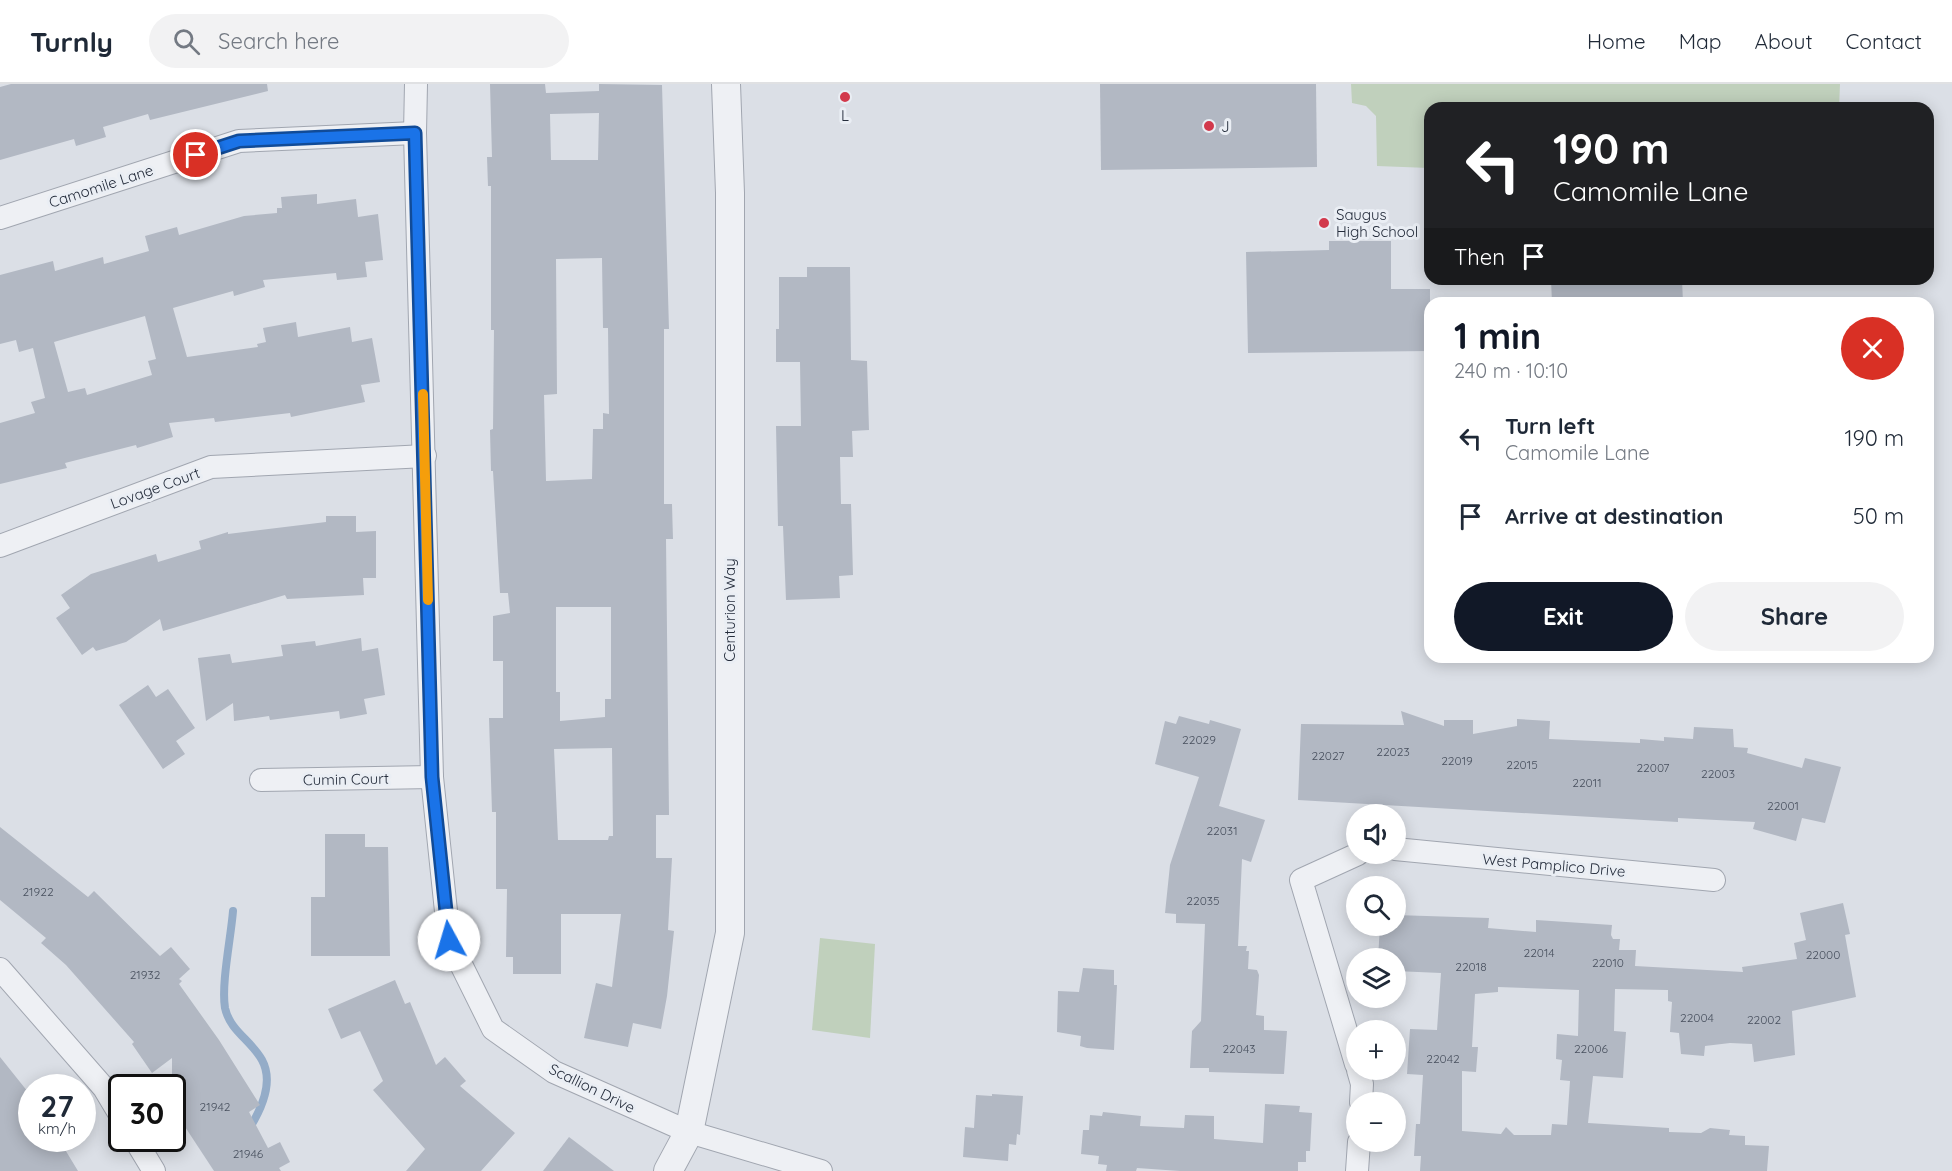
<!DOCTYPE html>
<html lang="en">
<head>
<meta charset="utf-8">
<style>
  :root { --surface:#fff; --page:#f2f2f3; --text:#1f2937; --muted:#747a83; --line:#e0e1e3; --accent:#111827 }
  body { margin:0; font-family:Quicksand,sans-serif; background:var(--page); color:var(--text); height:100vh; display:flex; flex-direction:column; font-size:22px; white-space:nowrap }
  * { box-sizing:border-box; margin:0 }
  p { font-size:20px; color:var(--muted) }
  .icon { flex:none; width:33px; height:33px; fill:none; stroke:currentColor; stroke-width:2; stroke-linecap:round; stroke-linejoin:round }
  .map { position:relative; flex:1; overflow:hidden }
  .drawer { position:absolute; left:1424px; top:213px; width:510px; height:366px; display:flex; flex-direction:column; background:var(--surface); border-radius:18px; box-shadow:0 3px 15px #0003 }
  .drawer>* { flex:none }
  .guide { position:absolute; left:1424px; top:18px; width:510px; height:183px; border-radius:18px; box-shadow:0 3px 15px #0003; background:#202124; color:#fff; overflow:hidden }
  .controls { position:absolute; left:1346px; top:720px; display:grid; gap:12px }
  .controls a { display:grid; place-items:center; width:60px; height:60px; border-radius:50%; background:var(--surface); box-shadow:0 3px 15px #0003; font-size:30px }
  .speed { position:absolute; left:18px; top:990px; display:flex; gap:12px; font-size:30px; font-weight:700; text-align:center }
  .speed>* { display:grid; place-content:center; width:78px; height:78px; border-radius:50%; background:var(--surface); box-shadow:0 3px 15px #0003; line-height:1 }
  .speed small { font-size:15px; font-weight:400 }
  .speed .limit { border:3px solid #111; border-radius:9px; background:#fff; color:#111 }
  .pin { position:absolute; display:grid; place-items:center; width:51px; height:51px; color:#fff; margin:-26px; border:3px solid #fff; border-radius:50%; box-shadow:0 2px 6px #0007 }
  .me { position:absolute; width:66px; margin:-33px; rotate:354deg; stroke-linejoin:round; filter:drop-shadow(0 0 4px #0008) }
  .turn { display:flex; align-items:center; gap:21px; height:126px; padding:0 30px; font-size:27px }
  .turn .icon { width:78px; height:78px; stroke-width:2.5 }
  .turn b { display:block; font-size:42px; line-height:51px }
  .then { display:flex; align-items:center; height:57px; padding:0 30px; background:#0003; gap:12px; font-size:22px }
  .round { display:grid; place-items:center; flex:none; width:63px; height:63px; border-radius:32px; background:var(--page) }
  .headline { display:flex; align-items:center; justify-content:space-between; height:102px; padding:0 30px }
  h1 { font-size:36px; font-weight:800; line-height:45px; color:var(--accent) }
  .cta { display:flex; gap:12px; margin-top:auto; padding:12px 30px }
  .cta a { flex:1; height:69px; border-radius:36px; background:var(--accent); color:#fff; font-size:24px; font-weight:800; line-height:69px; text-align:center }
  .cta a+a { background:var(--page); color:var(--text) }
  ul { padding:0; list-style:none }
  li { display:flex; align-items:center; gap:18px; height:78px; padding:0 30px }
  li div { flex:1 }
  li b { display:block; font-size:22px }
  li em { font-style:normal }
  header { display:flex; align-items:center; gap:36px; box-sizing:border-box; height:84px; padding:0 30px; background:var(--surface); border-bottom:2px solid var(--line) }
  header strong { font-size:28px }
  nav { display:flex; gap:33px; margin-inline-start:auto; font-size:21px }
  .search { width:420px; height:54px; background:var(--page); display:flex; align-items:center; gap:15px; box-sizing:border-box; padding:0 21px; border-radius:33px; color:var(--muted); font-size:22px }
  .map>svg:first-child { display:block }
</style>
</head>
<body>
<header>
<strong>Turnly</strong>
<div class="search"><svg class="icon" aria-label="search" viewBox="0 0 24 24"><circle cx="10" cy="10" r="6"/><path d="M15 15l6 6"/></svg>Search here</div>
<nav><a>Home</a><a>Map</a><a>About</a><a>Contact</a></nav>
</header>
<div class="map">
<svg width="1952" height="1087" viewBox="0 0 1952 1087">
  <rect width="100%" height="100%" fill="#dbdfe6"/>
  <g fill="#c0d0bc">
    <path d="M1351,0H1840L1839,24H1430L1429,84L1377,82L1376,32L1366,22L1352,19Z"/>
    <path d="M820,854L875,860L870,954L812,946Z"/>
  </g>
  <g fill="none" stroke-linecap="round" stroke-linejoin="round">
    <path stroke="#94acc8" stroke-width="8" d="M233,827C231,853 221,900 225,924C230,947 251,956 262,976C274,998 261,1026 249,1045"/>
  </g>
  <g fill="#b2b8c3" fill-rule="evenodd">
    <path d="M11,0H267L268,7L150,36L148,30L103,43L106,53L76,62L74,55L0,76V3Z"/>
    <path d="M490,0H545L546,9L599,7V0L662,1L669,245H664V420H672L673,455H666L669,731H656V774H672L668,846L674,847L667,912L661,945L633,939L628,963L584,954L596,899L612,903L621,830H561V890H513V873H506L507,805H496V728H492L489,634H503V577H493V532L510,529L508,509H500L493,387H491L490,346L493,345L494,246H491V102H488L487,73H492ZM599,29L598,76H551L550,30ZM602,174L603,244H608L609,330L603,329V345H593L592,395L546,397L544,311L557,310L556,175ZM556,523H611V615H605V633L560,637V608H556ZM612,664L613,752H609L608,756H558L554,665Z"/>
    <path d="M1100,0H1316L1317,83L1101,86Z"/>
    <path d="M317,110V120L356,115L358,133L378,130L383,176L365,178L367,193L337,196L336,189L263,196L265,203L234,212L233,207L173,224L187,273L258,263L257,260L266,258L263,244L296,238L298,253L350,243L352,258L372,254L380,298L361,301L365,318L291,333L290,329L215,338L214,334L169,339L173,353L137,364L136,361L65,379L67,384L0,400V339L35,329L31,318L45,314L33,264L19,268L16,256L0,260V191L53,177L55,187L103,173L104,180L149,167L145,152L177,143L179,151L244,132L277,129V124H282L281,113ZM145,232L156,275L148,277L152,291L87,311L85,304L68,308L54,258Z"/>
    <path d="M1329,157H1391V205H1430V267L1248,269L1246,168L1329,166Z"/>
    <path d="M807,183H850L851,276L867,277L869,346L852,347L853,373H840L841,420H851L853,491L839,492L840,514L786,516L783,442H778L776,342H801L800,278H776V245H779V193H807Z"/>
    <path d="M1551,195H1682L1683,219H1552Z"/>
    <path d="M326,432H356V448L376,447V494H363L364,511L287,515L285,511L163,547L160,535L126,558L96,567L93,563L82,571L56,534L70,524L61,511L91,490L156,470L158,478L201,465L199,457L228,448V450L326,438Z"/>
    <path d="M361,554L362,567L378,564L385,611L364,615L367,630L340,635L339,627L270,636L269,632L234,637L233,619L206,637L198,574L230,570L232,579L283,572L281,561L315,557L316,562Z"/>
    <path d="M148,601L156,613L168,605L195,644L176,657L185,670L163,685L119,621Z"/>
    <path d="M1401,627L1444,642V636H1473V650L1517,642V635L1550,637L1549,655L1640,659V655L1664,657V653L1693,655L1694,643L1733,645L1734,663L1748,664L1747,669L1802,684L1805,674L1841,683L1825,739L1802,734L1796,757L1753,745L1755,738L1678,734V738L1298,716L1301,640L1404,641Z"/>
    <path d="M1179,632L1209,640L1210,636L1241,645L1219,722L1265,736L1251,778L1242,775L1238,862H1247L1246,867H1249L1248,885L1257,886L1259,891L1256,931L1264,932V946L1287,947L1284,990L1209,988V984H1190L1192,947L1201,937L1205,840L1176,839V830L1165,829L1170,781L1199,693L1155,680L1165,637L1176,640Z"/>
    <path d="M0,743L88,813L94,807L160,872L171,863L190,885L179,895L182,897L179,900L219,956L260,1021L249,1028L268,1064L280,1058L290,1078L279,1084L281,1087H214L172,1023V974L152,989L132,960L134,958L66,881L41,859L46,854L0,816Z"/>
    <path d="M325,750H365V763H388L390,872H311V813H325Z"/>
    <path d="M1843,819L1850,850L1845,851L1856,913L1792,927L1795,971L1754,978L1752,960L1730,959L1705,962L1704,972L1681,970L1679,949L1670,948L1672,918L1668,917V906L1615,905L1614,947L1626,948L1623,994L1593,992L1588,1039L1669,1044V1048L1701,1049L1710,1044L1730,1046L1729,1051L1745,1052V1061L1769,1062L1767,1087H1420L1421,1072H1414L1416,1040H1420L1423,991L1407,990L1410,945L1437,946L1441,889L1395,887V874H1378L1380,842H1395V831L1489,834L1488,844L1536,848V836L1612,841L1611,851L1613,855H1620L1619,866H1636L1635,882L1743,888L1742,883L1797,875L1794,859L1806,856L1800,829ZM1498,903L1579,906L1578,952L1557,950L1556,975L1562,976L1560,996L1570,997L1567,1041L1552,1040L1551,1051H1514L1506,1043L1501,1050L1462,1047V987L1476,988L1478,963H1472L1475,910L1498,908Z"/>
    <path d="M1083,884L1114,886V901H1117L1114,966L1087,964L1080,962L1081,952L1057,948L1058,907L1079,908Z"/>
    <path d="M395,896L405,920L410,918L436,981L445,973L466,997L460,1002L515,1049L481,1087H406L425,1065L373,1006L383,997L360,947L341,955L328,925Z"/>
    <path d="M0,973L32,1013V1054H58L78,1087H0Z"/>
    <path d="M992,1010L1023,1012L1020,1051L1017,1050L1016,1061L1009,1060L1008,1077L963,1073L965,1043L974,1044L976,1011L992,1012Z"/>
    <path d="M1265,1020L1300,1022L1299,1028L1312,1029L1310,1067H1306V1078H1298V1087H1180L1137,1084L1136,1087H1106L1107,1081L1098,1080L1099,1072L1081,1070L1083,1046H1089L1090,1031L1102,1032L1103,1028L1141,1032L1140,1042L1184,1044L1185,1031L1214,1032V1055L1263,1059Z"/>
    <path d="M569,1053L614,1087H543Z"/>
  </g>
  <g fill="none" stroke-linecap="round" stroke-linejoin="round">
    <defs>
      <g id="minor">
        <path d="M416,0L415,49L432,693L449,856L493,945L554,988L689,1048L821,1087"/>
        <path d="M0,134L239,57L415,49"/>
        <path d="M0,462L211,383L425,372"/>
        <path d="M261,696L432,693"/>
        <path d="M1395,765L1714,796"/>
        <path d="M0,885L104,1004L122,1034"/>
        <path d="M1356,980L1301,796L1358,770"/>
        <path d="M1358,986L1362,1000L1361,1018"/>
        <path d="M134,1054L154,1087"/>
        <path d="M1357,1087L1359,1058"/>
      </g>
      <path id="tertiary" d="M668,1087L689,1048L730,849V109L726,0"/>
    </defs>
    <use href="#minor" stroke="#a1a6b0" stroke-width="24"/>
    <use href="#tertiary" stroke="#a1a6b0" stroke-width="30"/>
    <use href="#minor" stroke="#eef0f4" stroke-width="22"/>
    <use href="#tertiary" stroke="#eef0f4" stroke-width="28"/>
  </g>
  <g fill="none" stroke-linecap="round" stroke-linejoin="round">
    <defs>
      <path id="route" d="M196,71L239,57L415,49L432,693L449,856"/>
    </defs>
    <use href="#route" stroke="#114b97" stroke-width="15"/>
    <use href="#route" stroke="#1a73e8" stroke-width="10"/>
    <path stroke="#f59e0b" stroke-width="10" d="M423,310L428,516"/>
  </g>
  <g fill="#d2394c" stroke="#eaeef4" stroke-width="2">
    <circle cx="845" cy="13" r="6"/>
    <circle cx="1209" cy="42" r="6"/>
    <circle cx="1324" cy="139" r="6"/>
  </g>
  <g text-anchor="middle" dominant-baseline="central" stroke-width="6" stroke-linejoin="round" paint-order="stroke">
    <g font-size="12" fill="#48505e">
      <text x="1199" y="655">22029</text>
      <text x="1393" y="667">22023</text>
      <text x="1328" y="671">22027</text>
      <text x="1457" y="676">22019</text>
      <text x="1522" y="680">22015</text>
      <text x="1653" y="683">22007</text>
      <text x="1718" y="689">22003</text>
      <text x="1587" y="698">22011</text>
      <text x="1783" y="721">22001</text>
      <text x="1222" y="746">22031</text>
      <text x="38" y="807">21922</text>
      <text x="1203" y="816">22035</text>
      <text x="1539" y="868">22014</text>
      <text x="1823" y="870">22000</text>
      <text x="1608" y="878">22010</text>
      <text x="1471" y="882">22018</text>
      <text x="145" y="890">21932</text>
      <text x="1697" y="933">22004</text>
      <text x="1764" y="935">22002</text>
      <text x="1239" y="964">22043</text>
      <text x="1591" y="964">22006</text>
      <text x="1443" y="974">22042</text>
      <text x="215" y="1022">21942</text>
      <text x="248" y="1069">21946</text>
    </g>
    <g font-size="15" fill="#252d3c" stroke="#eaeef4" text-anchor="start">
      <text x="845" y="31" text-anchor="middle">L</text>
      <text x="1221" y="42">J</text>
      <text x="1336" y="130">Saugus<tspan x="1336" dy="17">High School</tspan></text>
    </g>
    <g font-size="15" fill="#252d3c" stroke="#eaeef4">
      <text transform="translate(101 102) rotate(-18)">Camomile Lane</text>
      <text transform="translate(155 404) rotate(-20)">Lovage Court</text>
      <text transform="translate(729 526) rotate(-90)">Centurion Way</text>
      <text transform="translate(346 695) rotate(-1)">Cumin Court</text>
      <text transform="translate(1554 781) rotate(5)">West Pamplico Drive</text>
      <text transform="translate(592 1004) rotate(26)">Scallion Drive</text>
    </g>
  </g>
</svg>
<div class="controls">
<a><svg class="icon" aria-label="sound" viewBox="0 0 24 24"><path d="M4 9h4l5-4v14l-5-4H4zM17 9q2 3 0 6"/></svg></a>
<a><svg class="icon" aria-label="search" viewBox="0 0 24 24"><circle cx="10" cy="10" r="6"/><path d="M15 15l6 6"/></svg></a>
<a><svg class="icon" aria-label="layers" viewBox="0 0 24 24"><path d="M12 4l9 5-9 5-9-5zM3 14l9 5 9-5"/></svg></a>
<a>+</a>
<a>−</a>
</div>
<div class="speed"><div>27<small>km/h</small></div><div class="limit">30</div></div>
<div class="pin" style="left:196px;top:71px;background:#d93025"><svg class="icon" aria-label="arrive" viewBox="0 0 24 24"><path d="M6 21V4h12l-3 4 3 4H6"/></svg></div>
<svg class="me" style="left:449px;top:856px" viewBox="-20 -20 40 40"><circle r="19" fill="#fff"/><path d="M0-13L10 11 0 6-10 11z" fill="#1a73e8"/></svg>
<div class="guide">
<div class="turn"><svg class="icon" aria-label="left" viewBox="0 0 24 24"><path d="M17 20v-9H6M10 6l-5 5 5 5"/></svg><div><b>190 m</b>Camomile Lane</div></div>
<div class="then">Then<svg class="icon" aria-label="arrive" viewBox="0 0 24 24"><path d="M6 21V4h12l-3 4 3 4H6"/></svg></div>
</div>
<section class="drawer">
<div class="headline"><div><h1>1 min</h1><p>240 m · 10:10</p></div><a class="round" style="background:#d93025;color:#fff"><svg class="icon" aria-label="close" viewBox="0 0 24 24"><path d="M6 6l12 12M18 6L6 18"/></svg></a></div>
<ul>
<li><svg class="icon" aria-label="left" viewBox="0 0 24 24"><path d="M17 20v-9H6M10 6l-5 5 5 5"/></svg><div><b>Turn left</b><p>Camomile Lane</p></div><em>190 m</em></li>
<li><svg class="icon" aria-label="arrive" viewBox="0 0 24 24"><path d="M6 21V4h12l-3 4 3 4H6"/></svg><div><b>Arrive at destination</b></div><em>50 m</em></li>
</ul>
<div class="cta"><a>Exit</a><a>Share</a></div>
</section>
</div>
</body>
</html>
